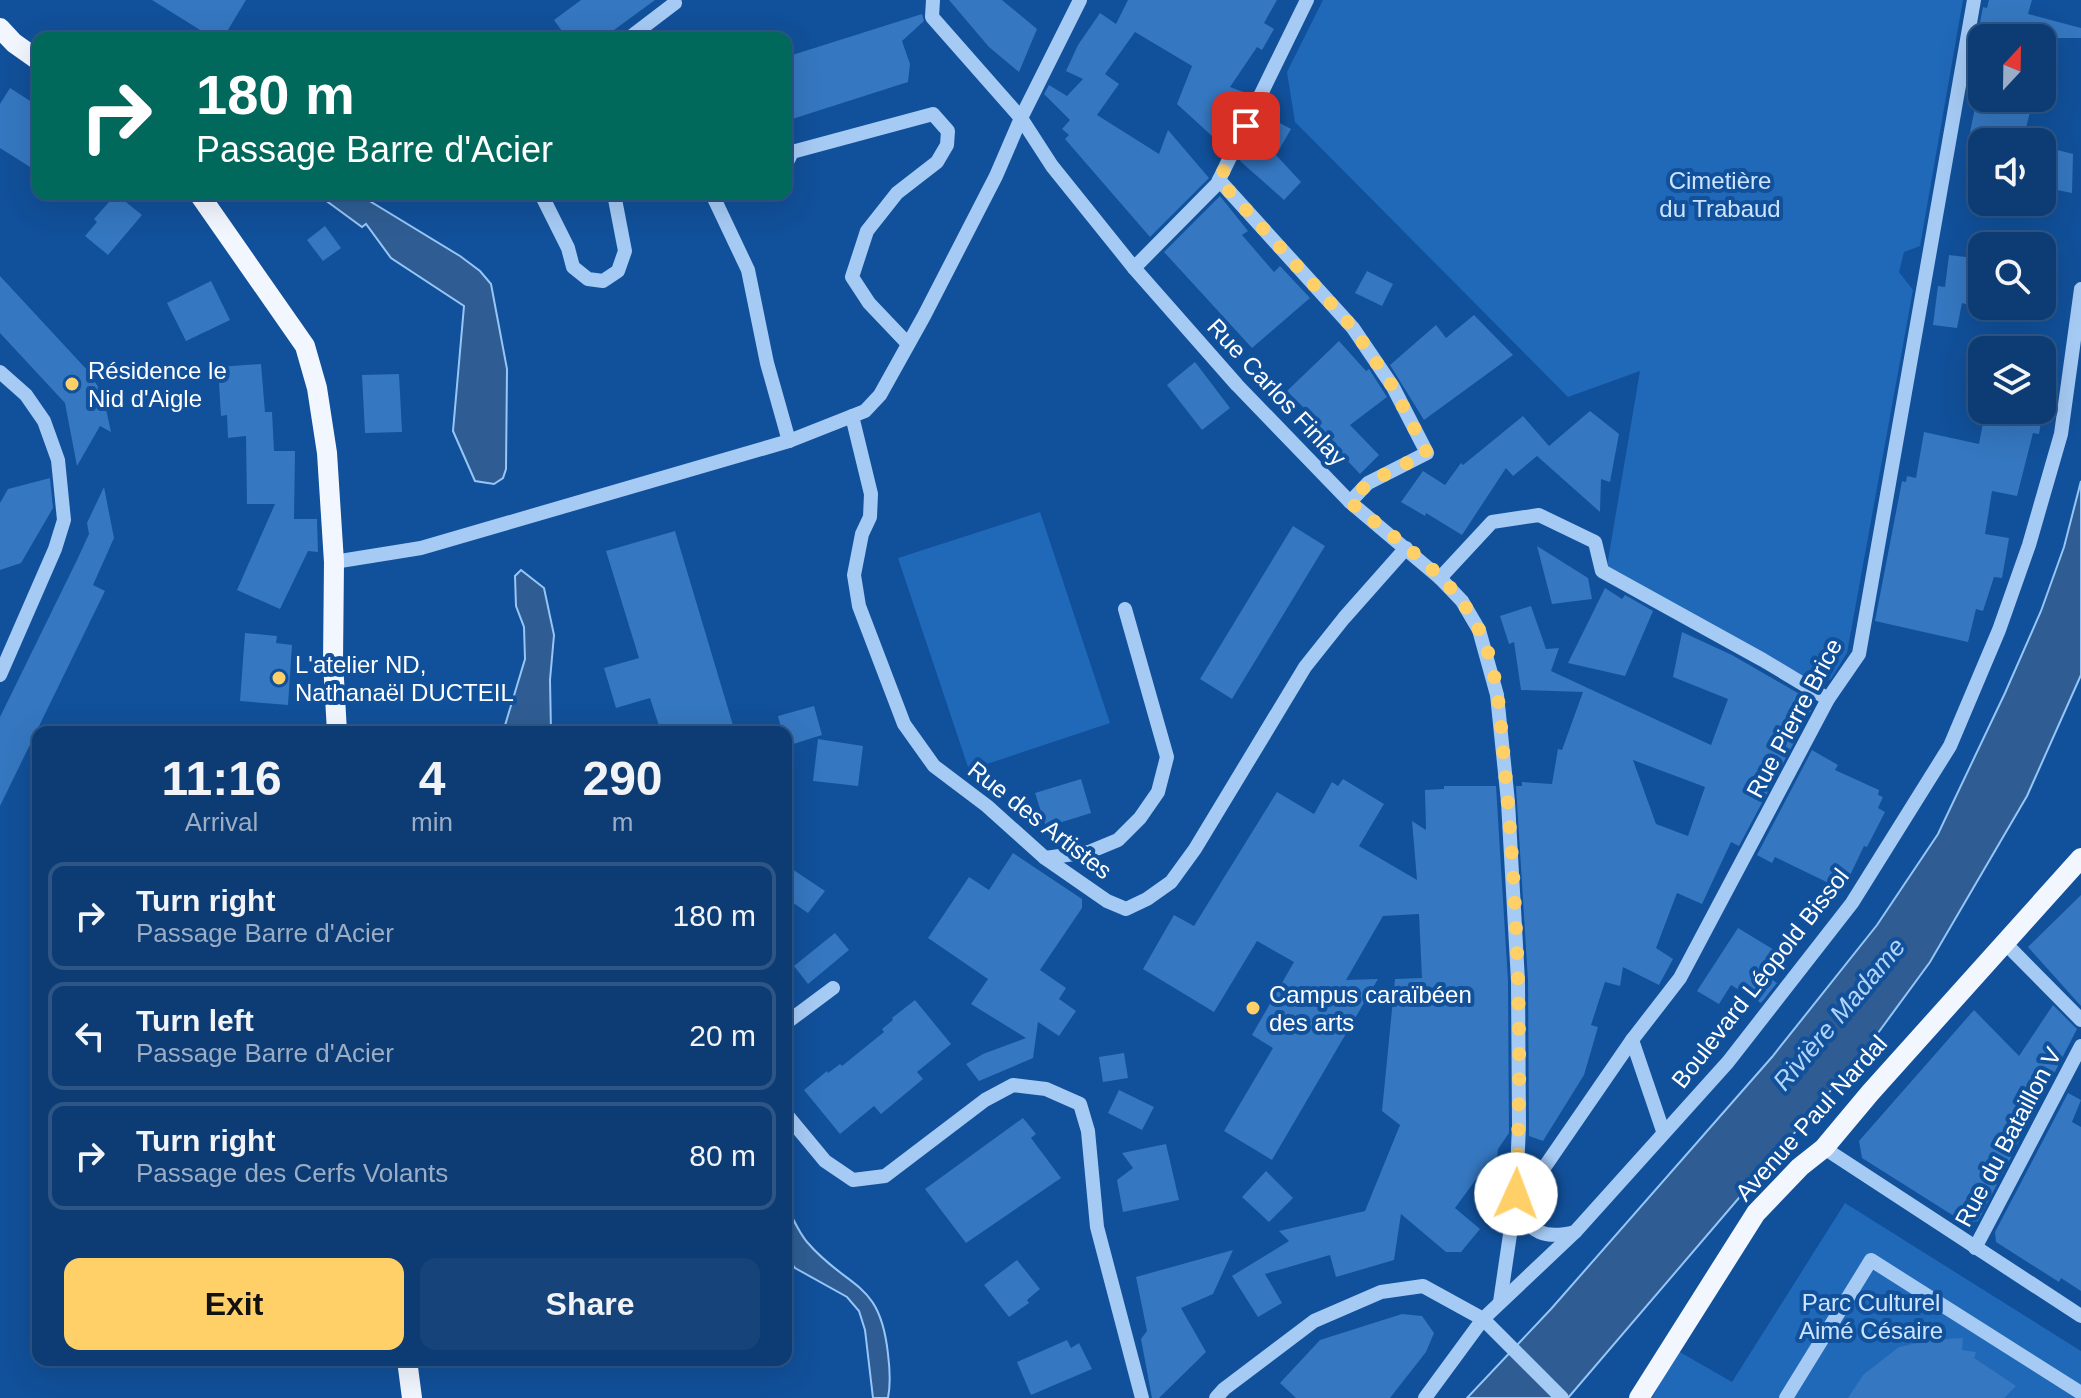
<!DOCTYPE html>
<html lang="en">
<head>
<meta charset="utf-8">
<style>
  :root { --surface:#0d3c74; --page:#164379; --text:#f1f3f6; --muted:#9aadc5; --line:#2d5686; --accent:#ffd068 }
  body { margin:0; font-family:Helvetica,sans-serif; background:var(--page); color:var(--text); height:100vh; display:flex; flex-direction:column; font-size:30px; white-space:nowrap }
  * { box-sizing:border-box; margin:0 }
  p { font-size:26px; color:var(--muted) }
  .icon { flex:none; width:44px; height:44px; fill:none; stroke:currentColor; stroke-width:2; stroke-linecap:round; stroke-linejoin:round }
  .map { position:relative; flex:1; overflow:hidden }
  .details { position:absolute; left:32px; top:726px; width:760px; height:640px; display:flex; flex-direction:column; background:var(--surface); border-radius:16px; box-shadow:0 8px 32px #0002,0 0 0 2px var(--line) }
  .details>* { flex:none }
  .guide { position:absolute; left:32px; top:32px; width:760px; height:168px; border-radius:16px; box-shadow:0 8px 32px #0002,0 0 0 2px var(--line); background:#00695c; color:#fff; overflow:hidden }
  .needle { width:52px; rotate:22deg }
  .tools { position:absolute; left:1968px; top:24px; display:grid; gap:16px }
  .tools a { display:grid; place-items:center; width:88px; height:88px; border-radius:16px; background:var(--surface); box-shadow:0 8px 32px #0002,0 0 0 2px var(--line); font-size:40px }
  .pin { position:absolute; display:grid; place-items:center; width:68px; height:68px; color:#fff; margin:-34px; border-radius:16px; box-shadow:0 4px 12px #0006 }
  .me { position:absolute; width:88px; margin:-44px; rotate:2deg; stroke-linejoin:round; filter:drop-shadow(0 0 6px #0008) }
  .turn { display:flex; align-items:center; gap:28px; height:168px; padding:0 32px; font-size:36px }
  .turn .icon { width:104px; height:104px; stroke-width:2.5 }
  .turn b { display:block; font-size:56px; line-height:68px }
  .eta { display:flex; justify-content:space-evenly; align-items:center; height:136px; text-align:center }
  .eta b { font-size:48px; font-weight:700; line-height:56px }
  .action { display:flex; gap:16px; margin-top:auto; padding:16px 32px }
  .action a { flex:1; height:92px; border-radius:16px; background:var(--accent); color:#111; font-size:32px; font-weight:700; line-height:92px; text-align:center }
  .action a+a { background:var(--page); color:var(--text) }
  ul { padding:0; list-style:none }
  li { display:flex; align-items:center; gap:24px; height:108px; margin:0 16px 12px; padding:0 16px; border:4px solid var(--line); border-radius:16px }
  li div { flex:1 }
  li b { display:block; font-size:30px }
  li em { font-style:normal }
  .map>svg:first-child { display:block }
</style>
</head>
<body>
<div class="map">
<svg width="2081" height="1398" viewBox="0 0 2081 1398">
  <rect width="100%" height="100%" fill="#11509a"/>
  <g fill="#2068b8">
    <path d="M1323,0H1963L1920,246L1904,252L1899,272L1913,290L1847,653L1831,679L1819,685L1607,566L1640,371L1568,397L1295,122L1287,72Z"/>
    <path d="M1040,512L1110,723L969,770L898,558Z"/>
    <path d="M1845,1203L2081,1351V1398H1652L1678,1351L1732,1382Z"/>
  </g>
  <g fill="#2f5d93" stroke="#96c6f7" stroke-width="2">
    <path d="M317,194H358L460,256L480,271L491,284L507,369L506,469L503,478L494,484L475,481L453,431L464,306L391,258L366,224L362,227Z"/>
    <path d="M2081,481V675L2027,796L1930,962L1867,1048L1568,1398H1467L1551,1309L1772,1057L1877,925L1938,834L2005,693L2041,611L2064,547Z"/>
    <path d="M521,570L544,588L554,635L550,680L551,732H503L525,659L524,627L516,606L515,576Z"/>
    <path d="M786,1204C792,1217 798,1231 807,1242C848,1290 880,1279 888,1354C890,1370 891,1383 888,1398H873L865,1330L859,1311L847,1297L795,1268L786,1257Z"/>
  </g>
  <g fill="#3577c0" fill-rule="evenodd">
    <path d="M152,0H246L223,38H213Z"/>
    <path d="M581,0H655L603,38H567L554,20Z"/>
    <path d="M949,0H1002L1037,29L1019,72L989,47Z"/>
    <path d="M1128,0H1277L1264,23L1274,29L1262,50L1257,47L1230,87L1246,93L1241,102L1245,104L1224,147L1177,104L1192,66L1135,32L1105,74L1119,84L1097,115L1159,154L1168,130L1209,178L1150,237L1065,139L1069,135L1062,129L1070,120L1044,94L1049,85L1067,96L1083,79L1066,71L1078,45L1100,13L1116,24Z"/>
    <path d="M1989,0H2032L2028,14L2081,28V38H1977L1983,7L1987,8Z"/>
    <path d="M922,14L924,21L902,41L910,64L908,82L786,121V57Z"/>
    <path d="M10,88L38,106V172L0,148V104Z"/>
    <path d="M1977,98H2034L2022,142H1968Z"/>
    <path d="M1263,114L1291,129L1276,155L1301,182L1284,200L1240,161Z"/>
    <path d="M2042,146L2073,154L2072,193L2042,187Z"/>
    <path d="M116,194L142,215L108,255L85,236L97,222L94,219Z"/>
    <path d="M1220,196L1248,231L1242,235L1274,272L1280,266L1310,298L1252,348L1164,252Z"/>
    <path d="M325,226L341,248L323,261L307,240Z"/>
    <path d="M1949,255L1974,258L1969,305L1962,303L1957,328L1933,325L1938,286L1945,287Z"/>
    <path d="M1367,271L1393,284L1382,306L1355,293Z"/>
    <path d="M0,276L89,372L103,395L111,432L100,426L77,466L65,403L0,333Z"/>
    <path d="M211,281L230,320L186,341L167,303Z"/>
    <path d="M1474,315L1513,355L1424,420L1390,365L1436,325L1446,338Z"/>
    <path d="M1339,341L1366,371L1369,369L1387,397L1350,425L1379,455L1360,474L1329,441L1326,444L1301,413L1306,410L1287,391Z"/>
    <path d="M1195,362L1230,408L1202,430L1167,385Z"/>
    <path d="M261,364L265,412H272L274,451H295L294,519H317L318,552L308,551L280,609L237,590L275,504H247L246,436L228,438L227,415L221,416L218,367Z"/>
    <path d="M399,374L402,432L365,433L362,375Z"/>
    <path d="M1974,410H2043L2039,434L2033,433L2017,496L1992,491L1985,534L2009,538L2002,578L1994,577L1983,611L1976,609L1968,642L1875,621L1902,481L1906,482L1907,476L1916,478L1924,432L1979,444L1983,423L1972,421Z"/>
    <path d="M1590,411L1619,434L1610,482L1601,479L1600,512L1537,456L1513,476L1506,468L1462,535L1426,513L1425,516L1401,502L1423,471L1445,485L1461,463L1463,465L1523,416L1549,446Z"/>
    <path d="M50,478L53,508L21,563L0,570V503L8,489Z"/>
    <path d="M104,487L114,538L93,585L105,591L0,806V717L77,560L89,534L87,523Z"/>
    <path d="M1293,526L1325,546L1232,699L1200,679Z"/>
    <path d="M675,531L735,732H661L650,698L616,708L604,668L639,658L606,551Z"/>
    <path d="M1537,546L1588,578L1592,599L1552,604Z"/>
    <path d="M1605,588L1622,599L1625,595L1653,611L1625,676L1568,663Z"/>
    <path d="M1531,606L1546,649L1559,648L1551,671L1711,745L1728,699L1673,677L1682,632L1732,655L1815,703L1739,846L1731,842L1702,904L1677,893L1656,948L1673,959L1659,985L1623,967L1620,986L1605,982L1591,1025L1598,1027L1584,1075L1543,1141L1529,1136L1528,981L1516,786H1522V782L1552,784L1558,749L1562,750L1583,692L1521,690L1514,642L1509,644L1500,616ZM1633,760L1705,787L1688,836L1656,824Z"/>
    <path d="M245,633L277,636L276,643L292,645L288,705L240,701Z"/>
    <path d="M814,706L822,735L787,746L786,732H782L778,716Z"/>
    <path d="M818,739L863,746L858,786L813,781Z"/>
    <path d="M1812,750L1838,765L1835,770L1879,790L1878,795L1883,797L1878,808L1885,812L1867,847L1864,846L1843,890L1775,857L1772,863L1757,855Z"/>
    <path d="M1081,779L1091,813L1046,827L1035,793Z"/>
    <path d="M1343,779L1384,804L1359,846L1417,880L1412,821L1426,830L1425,790L1444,789V786H1496L1508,981L1509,1133L1498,1149L1496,1167L1488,1163L1455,1208L1480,1229L1461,1252H1446L1401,1214L1394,1260L1336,1277L1330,1255L1265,1274L1282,1303L1258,1317L1232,1276L1289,1241L1279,1231L1365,1211L1400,1125L1382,1111L1395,979L1422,978L1419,914L1383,916L1346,980L1378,979L1272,1160L1224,1131L1273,1048L1252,1035L1294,962L1257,941L1214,1012L1143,969L1174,915L1194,926L1277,792L1314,814L1332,782L1338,786Z"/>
    <path d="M1013,853L1082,899V908L1040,970L1066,988L1059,999L1076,1011L1059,1036L1038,1022L1033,1058L979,1081L966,1064L983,1054L1026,1038L971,1004L988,979L928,938L969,877L989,890Z"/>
    <path d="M786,865L825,891L808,913L786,898Z"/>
    <path d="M2081,895V1006L2028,947Z"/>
    <path d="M1738,928L1781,954L1768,977L1777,983L1761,1003L1731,985L1719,1004L1697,991Z"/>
    <path d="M835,933L849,950L808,984L794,966Z"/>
    <path d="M915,1000L951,1044L917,1072L923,1079L881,1114L874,1106L840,1134L804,1090L827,1071L828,1073L840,1064L842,1066L884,1032L882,1029L893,1020L892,1018Z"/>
    <path d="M2053,1005L2077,1029L1978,1221L1965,1223L1862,1158L1859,1141L1974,1010L2019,1056Z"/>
    <path d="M1124,1053L1128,1078L1103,1082L1099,1057Z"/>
    <path d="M1119,1090L1154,1107L1142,1130L1108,1113Z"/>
    <path d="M2068,1093L2081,1100L2072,1122L2081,1127V1291L2061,1278L2059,1282L1996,1242L1995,1232Z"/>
    <path d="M1023,1118L1036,1134L1031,1138L1061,1178L966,1243L925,1189Z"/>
    <path d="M1166,1144L1179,1200L1123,1212L1117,1180L1133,1168L1122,1153Z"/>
    <path d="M1266,1171L1293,1198L1269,1222L1242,1197Z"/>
    <path d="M1233,1250L1213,1294L1181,1308L1206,1352L1159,1398H1152L1141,1339L1147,1331L1136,1277Z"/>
    <path d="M1017,1260L1040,1289L1027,1300L1029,1303L1009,1317L984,1285Z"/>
    <path d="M1402,1314L1422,1316L1434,1333L1426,1352L1390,1398H1296L1280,1383L1320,1340Z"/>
    <path d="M1963,1338L1962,1350L1976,1352L1974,1358L2016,1386L2004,1398H1848L1863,1375L1899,1347L1930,1340Z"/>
    <path d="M1067,1340L1071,1348L1079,1343L1092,1369L1031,1395L1017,1362Z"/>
  </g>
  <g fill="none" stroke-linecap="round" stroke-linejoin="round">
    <g stroke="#a5caf4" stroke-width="14">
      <path d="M933,0L932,17L1021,118L1052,166L1134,268L1237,385L1350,502L1440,578L1462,601L1479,630L1497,695L1508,802L1518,981L1519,1126L1516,1194L1500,1302"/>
      <path d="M629,38L675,3"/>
      <path d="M786,164L792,152L933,114L948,131L947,145L937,162L897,193L867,231L852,277L869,303L908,344"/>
      <path d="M1219,180L1353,328L1393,387L1427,453L1368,483L1350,502"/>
      <path d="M541,194L568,248L573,267L588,279L603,281L618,271L625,251L614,194"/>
      <path d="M712,194L748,270L767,363L789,441"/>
      <path d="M770,195L771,194"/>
      <path d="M1134,268L1217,184L1307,0"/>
      <path d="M0,372L26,395L44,421L58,460L64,520L55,549L0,675"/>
      <path d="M852,416L871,494L870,517L862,534L854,575L859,606L904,724L934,766L987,806L1045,858L1107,901L1126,909L1147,899L1171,882L1195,849L1305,667L1344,618L1406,548"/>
      <path d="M334,562L421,548L789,441L865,411L880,395L924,316L996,176L1021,118L1080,0"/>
      <path d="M1440,578L1492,522L1539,515L1595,542L1602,571L1763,660L1828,699"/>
      <path d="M1045,858L1089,852L1118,840L1140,818L1158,792L1167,757L1125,609"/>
      <path d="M2004,942L2081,1020"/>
      <path d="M786,1023L833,988"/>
      <path d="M1632,1040L1663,1131"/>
      <path d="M786,1114L825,1161L853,1180L885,1176L985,1100L1013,1085L1046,1089L1080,1104L1088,1131L1097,1227L1142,1398"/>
      <path d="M1824,1148L2081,1316"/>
      <path d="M1516,1194H1526L1632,1040L1680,978L1828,699L1859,654L1974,0"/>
      <path d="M1514,1208C1533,1232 1543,1240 1575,1232"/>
      <path d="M1975,1248L2081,1046"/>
      <path d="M1216,1398L1224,1389L1314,1321L1381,1292L1423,1286L1483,1319L1562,1398"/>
      <path d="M1425,1398L1483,1319L1575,1232L1728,1062L1852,903L1950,746L1999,630L2029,545L2061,434L2081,289"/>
      <path d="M1786,1398L1871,1260L2081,1393"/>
    </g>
    <g stroke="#f2f7ff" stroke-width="20">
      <path d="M0,28L14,43L38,60"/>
      <path d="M199,194L305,346L317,388L327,453L334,562L333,662L337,732"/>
      <path d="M407,1360L412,1398"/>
      <path d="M1639,1398L1756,1213L1800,1167L1824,1148L1870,1093L2081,858"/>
    </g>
  </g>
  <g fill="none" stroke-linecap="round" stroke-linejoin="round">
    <path stroke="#ffd068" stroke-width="14" stroke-dasharray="0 25.2" d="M1246,126L1219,180L1353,328L1393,387L1427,453L1368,483L1350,502C1394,539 1452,575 1478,628C1500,671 1500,724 1505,771C1518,911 1523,1053 1516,1194"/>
  </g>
  <g fill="#ffd068" stroke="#11509a" stroke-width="3">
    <circle cx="72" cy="384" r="8"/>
    <circle cx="279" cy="678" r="8"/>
    <circle cx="1253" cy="1008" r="8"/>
  </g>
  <g text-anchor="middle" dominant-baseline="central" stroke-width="8" stroke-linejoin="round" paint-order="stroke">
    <g font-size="24" fill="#cde4fe" stroke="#11509a">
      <text x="1720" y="180">Cimetière<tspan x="1720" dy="28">du Trabaud</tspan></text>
      <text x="1871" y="1302">Parc Culturel<tspan x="1871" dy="28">Aimé Césaire</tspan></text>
    </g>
    <g font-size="24" fill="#fff" stroke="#11509a" text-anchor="start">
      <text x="88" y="370">Résidence le<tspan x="88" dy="28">Nid d'Aigle</tspan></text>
      <text x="295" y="664">L'atelier ND,<tspan x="295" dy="28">Nathanaël DUCTEIL</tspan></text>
      <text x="1269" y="994">Campus caraïbéen<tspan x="1269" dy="28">des arts</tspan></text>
    </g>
    <g font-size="24" fill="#fff" stroke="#11509a">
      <text transform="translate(1277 392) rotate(47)">Rue Carlos Finlay</text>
      <text transform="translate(1794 718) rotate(-62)">Rue Pierre Brice</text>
      <text transform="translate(1040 820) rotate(38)">Rue des Artistes</text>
      <text transform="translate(1760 978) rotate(-52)">Boulevard Léopold Bissol</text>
      <text transform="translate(1811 1118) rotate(-48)">Avenue Paul Nardal</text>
      <text transform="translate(2008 1137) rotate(-62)">Rue du Bataillon V</text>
    </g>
    <g font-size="26" font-style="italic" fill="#b1d4fb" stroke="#11509a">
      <text transform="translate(1839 1014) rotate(-50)">Rivière Madame</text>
    </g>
  </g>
</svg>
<div class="tools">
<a><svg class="needle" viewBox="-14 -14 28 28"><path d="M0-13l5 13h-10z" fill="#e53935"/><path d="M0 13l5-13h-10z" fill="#9aadc5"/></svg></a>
<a><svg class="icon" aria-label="sound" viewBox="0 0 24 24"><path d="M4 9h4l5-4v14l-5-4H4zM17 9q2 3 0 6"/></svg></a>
<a><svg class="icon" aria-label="search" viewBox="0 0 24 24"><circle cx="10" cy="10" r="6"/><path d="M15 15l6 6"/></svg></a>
<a><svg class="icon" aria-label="layers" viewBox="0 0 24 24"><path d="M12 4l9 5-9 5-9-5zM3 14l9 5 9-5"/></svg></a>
</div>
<div class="pin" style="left:1246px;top:126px;background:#d93025"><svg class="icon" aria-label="arrive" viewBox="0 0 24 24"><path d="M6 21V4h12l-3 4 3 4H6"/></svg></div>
<svg class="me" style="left:1516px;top:1194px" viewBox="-20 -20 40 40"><circle r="19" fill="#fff"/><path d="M0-13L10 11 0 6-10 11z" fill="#ffd068"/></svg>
<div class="guide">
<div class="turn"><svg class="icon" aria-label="right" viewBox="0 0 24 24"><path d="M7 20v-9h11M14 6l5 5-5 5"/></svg><div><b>180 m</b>Passage Barre d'Acier</div></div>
</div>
<section class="details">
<div class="eta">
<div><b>11:16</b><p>Arrival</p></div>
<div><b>4</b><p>min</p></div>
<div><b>290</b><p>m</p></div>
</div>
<ul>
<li><svg class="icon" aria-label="right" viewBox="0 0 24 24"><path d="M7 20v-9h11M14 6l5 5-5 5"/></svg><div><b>Turn right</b><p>Passage Barre d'Acier</p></div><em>180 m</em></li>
<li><svg class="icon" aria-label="left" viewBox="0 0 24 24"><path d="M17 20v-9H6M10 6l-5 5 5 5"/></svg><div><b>Turn left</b><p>Passage Barre d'Acier</p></div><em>20 m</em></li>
<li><svg class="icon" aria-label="right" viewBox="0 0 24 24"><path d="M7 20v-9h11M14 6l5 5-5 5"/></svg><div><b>Turn right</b><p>Passage des Cerfs Volants</p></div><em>80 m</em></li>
</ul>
<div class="action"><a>Exit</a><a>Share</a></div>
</section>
</div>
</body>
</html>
